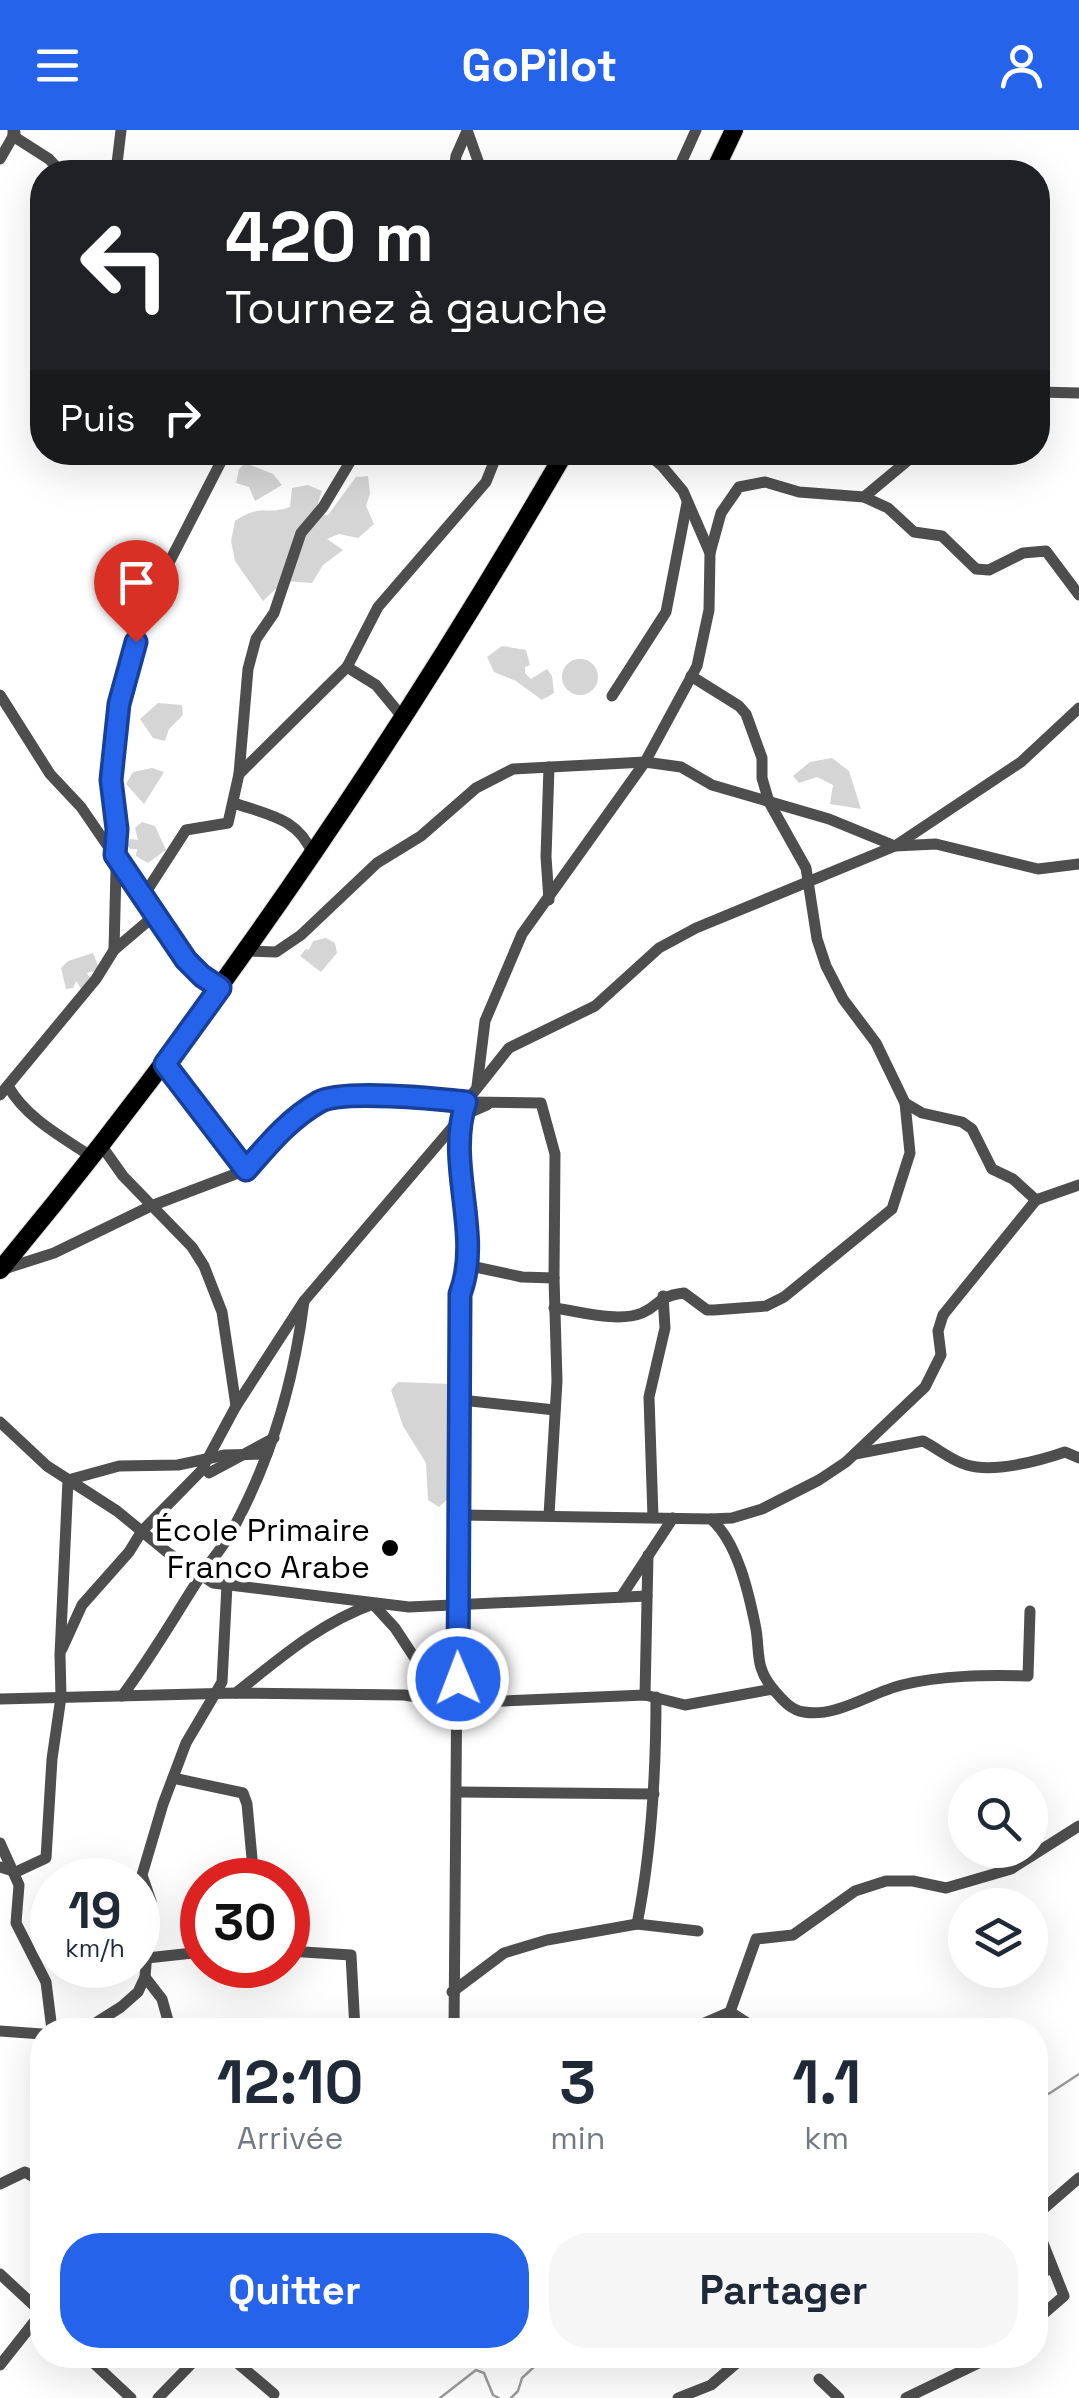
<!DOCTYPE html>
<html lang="fr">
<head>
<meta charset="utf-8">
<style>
  :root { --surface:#fff; --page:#f6f6f7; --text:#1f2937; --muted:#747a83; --accent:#2563eb }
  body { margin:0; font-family:"Space Grotesk",sans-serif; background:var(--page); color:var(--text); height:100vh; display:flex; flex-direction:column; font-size:38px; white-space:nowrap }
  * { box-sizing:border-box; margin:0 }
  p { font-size:32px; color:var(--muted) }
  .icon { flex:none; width:55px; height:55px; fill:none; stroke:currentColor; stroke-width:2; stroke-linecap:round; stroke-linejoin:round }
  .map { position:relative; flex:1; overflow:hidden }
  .drawer { position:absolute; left:30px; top:1888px; width:1018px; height:350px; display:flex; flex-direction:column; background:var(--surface); border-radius:40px; box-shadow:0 10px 40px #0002 }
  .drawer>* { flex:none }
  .banner { position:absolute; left:30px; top:30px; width:1020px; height:305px; border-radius:40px; box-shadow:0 10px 40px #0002; background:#202124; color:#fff; overflow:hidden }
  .tools { position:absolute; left:948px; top:1638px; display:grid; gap:20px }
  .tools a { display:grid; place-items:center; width:100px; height:100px; border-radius:50%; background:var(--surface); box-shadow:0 10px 40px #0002; font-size:50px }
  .speed { position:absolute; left:30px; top:1728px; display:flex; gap:20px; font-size:50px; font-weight:700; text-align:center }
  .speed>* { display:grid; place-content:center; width:130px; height:130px; border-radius:50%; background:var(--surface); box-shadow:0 10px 40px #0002; line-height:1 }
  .speed small { font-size:25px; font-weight:400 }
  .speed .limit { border:15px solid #d22; background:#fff; color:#111 }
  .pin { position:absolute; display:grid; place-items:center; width:85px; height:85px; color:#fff; margin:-102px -42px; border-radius:50% 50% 50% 0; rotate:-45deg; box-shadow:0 0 10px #0007 }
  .pin .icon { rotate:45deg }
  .me { position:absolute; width:110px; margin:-55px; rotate:359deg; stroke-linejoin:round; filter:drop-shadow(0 0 8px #0008) }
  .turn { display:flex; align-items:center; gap:35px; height:210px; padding:0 30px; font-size:45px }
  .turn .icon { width:130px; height:130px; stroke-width:2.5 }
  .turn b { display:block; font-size:70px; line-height:85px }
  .then { display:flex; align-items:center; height:95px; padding:0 30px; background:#0003; gap:20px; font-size:38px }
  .eta { display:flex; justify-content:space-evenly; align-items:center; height:170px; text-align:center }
  .eta b { font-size:60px; font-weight:700; line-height:70px }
  .action { display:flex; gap:20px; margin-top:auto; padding:20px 30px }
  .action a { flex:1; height:115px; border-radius:40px; background:var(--accent); color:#fff; font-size:40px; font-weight:700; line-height:115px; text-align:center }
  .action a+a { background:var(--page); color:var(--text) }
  header { display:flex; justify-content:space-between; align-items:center; height:130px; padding:0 30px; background:var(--accent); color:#fff; font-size:45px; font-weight:700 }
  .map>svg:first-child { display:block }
</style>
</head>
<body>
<header><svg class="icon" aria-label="menu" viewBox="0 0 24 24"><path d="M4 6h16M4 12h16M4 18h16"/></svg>GoPilot<svg class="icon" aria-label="person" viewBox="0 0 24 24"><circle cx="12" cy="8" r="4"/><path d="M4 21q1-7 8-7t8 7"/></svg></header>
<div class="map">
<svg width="1079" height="2268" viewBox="0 0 1079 2268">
  <rect width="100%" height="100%" fill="#fff"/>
  <g fill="#d5d5d5">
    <path d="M245,333L273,344L282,355L255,371L249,357L236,353L239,339Z"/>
    <path d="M368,346L370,364L366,376L374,394L358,408L339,404L327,409L343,420L323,435L312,453L284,451L263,471L235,431L231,411L235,391C262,373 265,386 290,377L292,358L308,355L322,361L315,383L328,385L356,347Z"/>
    <path d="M502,516L526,520L530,535L525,537V543L531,549L547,539L552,546L554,563L542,570L516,551L494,542L487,527Z"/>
    <circle cx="580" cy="547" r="18"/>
    <path d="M158,573L182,575L183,585L169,599L165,611L153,608L140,589Z"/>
    <path d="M832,628L849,641L861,679L830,674L833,655L817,647L799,653L793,646L810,632Z"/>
    <path d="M152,638L164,642L144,674L126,654L133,642Z"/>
    <path d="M142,692L155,696L166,720L148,733L136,726L137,719H130L127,715L130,709L138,710L135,698Z"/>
    <path d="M326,808L335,813L337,823L321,842L300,826L306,819L309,820L313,811Z"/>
    <path d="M93,823L100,840L87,843L91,850L82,860L76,851L73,858L66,859L61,838L68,831Z"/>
    <path d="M398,1252L452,1254L457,1265L456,1343L452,1365L439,1377L428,1370L426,1333L403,1296L391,1260Z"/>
  </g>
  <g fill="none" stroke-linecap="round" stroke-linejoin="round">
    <g stroke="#9c9c9c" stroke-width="2.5">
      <path d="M1035,1969L1050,1963L1079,1944"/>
      <path d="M607,2225L626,2229L649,2225"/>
      <path d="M440,2268L476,2240L484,2243L493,2265L499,2268"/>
      <path d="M511,2268L518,2261L522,2248L547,2225"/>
    </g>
    <defs>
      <g id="highway">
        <path d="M714,42L734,0"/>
        <path d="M0,1140C213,884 398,610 565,322"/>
      </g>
    </defs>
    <use href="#highway" stroke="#dbdbdb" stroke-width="20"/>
    <g stroke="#4e4e4e" stroke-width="11">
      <path d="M13,0V6L49,29L61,42"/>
      <path d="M467,0L482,42"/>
      <path d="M0,29L15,3"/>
      <path d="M116,42L121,0"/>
      <path d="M454,42L456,26L467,1"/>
      <path d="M677,42L696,0"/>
      <path d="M1038,262L1079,263"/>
      <path d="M864,367L918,322"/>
      <path d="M710,423L721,383L739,357L765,352L799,362L864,367L888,378L914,402L942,406L976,439L989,440L1023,423L1046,421L1079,465"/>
      <path d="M347,537L376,555L404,589"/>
      <path d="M691,546L739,576L746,584L762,628V648L769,672L806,738L817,809L826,836L843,869L876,913L905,973L922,983L962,992L972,999L992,1039L1013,1049L1036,1070"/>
      <path d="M0,565L50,644L81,677L186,830L201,847L220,858"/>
      <path d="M612,566L666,482L687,373"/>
      <path d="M549,637L546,727L549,770"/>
      <path d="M239,644L347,537L378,477L486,352L498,322"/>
      <path d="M234,673C268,685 299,688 313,725"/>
      <path d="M114,820L117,699L111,650L119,574L140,497L157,456L226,322"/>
      <path d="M247,821L276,822L301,805L377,733L421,706L476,658L513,639L645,632L681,637L712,655L829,689L895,716L936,714L1038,739L1079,734"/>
      <path d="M165,934L246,1040"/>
      <path d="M8,956C26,988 62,1007 92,1027"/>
      <path d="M477,956L485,891L522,804L645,632L697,536L709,480L710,423L683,361L662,336L646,322"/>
      <path d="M0,965L96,849L114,820L154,786L148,759L186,700L228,693L239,644L248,539L256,509L274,483L301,403L323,377L356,322"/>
      <path d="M466,1135L522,1147L554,1148"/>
      <path d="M4,1139L54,1123L151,1076L246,1040L286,995L323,969L409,966L466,972L509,918L595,876L659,818L696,798L895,716L1021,632L1079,578"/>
      <path d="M554,1178C579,1181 617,1193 642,1183C662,1174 655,1167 684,1163L707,1180H714L766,1176L784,1167L892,1079L910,1023L905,973"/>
      <path d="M461,1270L555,1280"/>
      <path d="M236,1276L304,1171L462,986L487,975"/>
      <path d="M0,1292L47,1336L117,1381L167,1422L213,1453L409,1477L647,1466"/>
      <path d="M855,1324L923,1311C937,1318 952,1331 967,1335C994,1343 1039,1331 1065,1322L1079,1328"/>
      <path d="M209,1343L274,1308"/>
      <path d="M459,1385L711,1389L732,1388L762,1379L819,1350L846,1332L925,1257L941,1225L938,1201L943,1185L1036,1070L1079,1055"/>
      <path d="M653,1387L649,1267L665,1198L663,1166"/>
      <path d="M711,1389C738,1413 749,1464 756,1499C760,1524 755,1537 773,1559"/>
      <path d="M621,1467L673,1388"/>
      <path d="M62,1519L82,1475L129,1422L142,1401L201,1341L236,1276L222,1182L204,1136L192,1117L123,1046L101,1015"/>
      <path d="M236,1563C280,1528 320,1493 373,1474L395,1498L443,1571"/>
      <path d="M645,1565L648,1425"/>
      <path d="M122,1566C150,1529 173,1489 198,1450C209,1432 224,1417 233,1399C272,1327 294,1251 304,1171"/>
      <path d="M0,1569L236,1563L404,1565L458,1573L645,1565L685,1575L773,1559C782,1569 790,1580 804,1582C836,1588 872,1562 902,1555C942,1545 987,1545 1028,1546L1030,1481"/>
      <path d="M173,1648L243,1663L247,1674L254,1750"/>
      <path d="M457,1662L654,1664"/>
      <path d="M0,1713L19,1755L16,1793L46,1852L52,1900"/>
      <path d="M0,1737L16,1742L46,1728L52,1629L61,1567L60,1525L68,1350L119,1336L178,1335L225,1325L267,1324"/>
      <path d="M637,1794C652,1719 656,1643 656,1567"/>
      <path d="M288,1821L351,1825L355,1900"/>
      <path d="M147,1828L202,1822"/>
      <path d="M145,1847L162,1869L170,1898"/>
      <path d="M452,1862L504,1823L547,1810L637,1794L698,1801"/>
      <path d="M730,1882L758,1900"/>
      <path d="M75,1900L94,1894L121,1877L138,1862L145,1847L151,1771L142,1745L163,1674L186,1613L222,1552L227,1455"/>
      <path d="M161,1900L236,1895L257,1900"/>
      <path d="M433,1900H466"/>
      <path d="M454,1900L460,1165C483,1104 445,1034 466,972L541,973L555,1024L554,1148L557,1251L549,1385"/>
      <path d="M688,1900L730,1882L756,1809L793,1805L855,1761L886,1751H913L946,1758L1011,1739L1079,1696"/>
      <path d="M0,1901L42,1904"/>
      <path d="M36,2047L42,2011"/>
      <path d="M0,2054L25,2042L42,2052"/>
      <path d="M1035,2086L1079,2048"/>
      <path d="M1035,2093L1064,2166L1035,2191"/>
      <path d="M0,2144L42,2183"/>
      <path d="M1035,2144L1051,2139"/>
      <path d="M85,2225L131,2268"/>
      <path d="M228,2225L274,2264"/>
      <path d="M0,2235L42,2182"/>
      <path d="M819,2249L839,2268"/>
      <path d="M158,2268L200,2225"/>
      <path d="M678,2268L711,2255L746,2225"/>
      <path d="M906,2268L995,2225"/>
    </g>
    <use href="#highway" stroke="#000" stroke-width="18"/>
  </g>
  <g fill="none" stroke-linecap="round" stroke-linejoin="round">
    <defs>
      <path id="route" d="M136,512L119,574L111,650L117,699L115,725L186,830L202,846L220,858L165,934L246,1040C268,1015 289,989 319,972C342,959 438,969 466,972C445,1034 483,1104 460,1164L458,1549"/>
    </defs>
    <use href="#route" stroke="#184099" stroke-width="25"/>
    <use href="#route" stroke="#2563eb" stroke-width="18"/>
  </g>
  <circle fill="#000" stroke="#fff" stroke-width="4" cx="390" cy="1418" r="10"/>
  <g text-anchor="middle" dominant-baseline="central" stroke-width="9" stroke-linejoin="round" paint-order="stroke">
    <g font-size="32" fill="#000" stroke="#fff" text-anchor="end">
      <text x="370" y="1400">École Primaire<tspan x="370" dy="37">Franco Arabe</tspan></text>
    </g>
  </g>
</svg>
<div class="tools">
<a><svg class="icon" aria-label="search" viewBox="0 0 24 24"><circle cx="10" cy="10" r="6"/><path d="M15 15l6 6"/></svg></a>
<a><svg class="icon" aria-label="layers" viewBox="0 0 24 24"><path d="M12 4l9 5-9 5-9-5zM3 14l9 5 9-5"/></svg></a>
</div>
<div class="speed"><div>19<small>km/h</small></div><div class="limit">30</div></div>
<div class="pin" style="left:136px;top:512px;background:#d93025"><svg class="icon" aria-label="arrive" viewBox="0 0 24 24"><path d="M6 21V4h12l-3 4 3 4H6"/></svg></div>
<svg class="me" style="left:458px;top:1549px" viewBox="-20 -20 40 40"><circle r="17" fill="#2563eb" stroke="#fff" stroke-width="3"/><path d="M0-11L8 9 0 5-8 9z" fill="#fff"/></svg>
<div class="banner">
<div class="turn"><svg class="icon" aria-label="left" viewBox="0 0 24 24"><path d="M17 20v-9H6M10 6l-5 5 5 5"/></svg><div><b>420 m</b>Tournez à gauche</div></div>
<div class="then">Puis<svg class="icon" aria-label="right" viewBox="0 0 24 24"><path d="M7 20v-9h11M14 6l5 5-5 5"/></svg></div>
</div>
<section class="drawer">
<div class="eta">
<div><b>12:10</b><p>Arrivée</p></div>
<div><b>3</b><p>min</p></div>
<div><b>1.1</b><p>km</p></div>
</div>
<div class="action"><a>Quitter</a><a>Partager</a></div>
</section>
</div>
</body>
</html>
